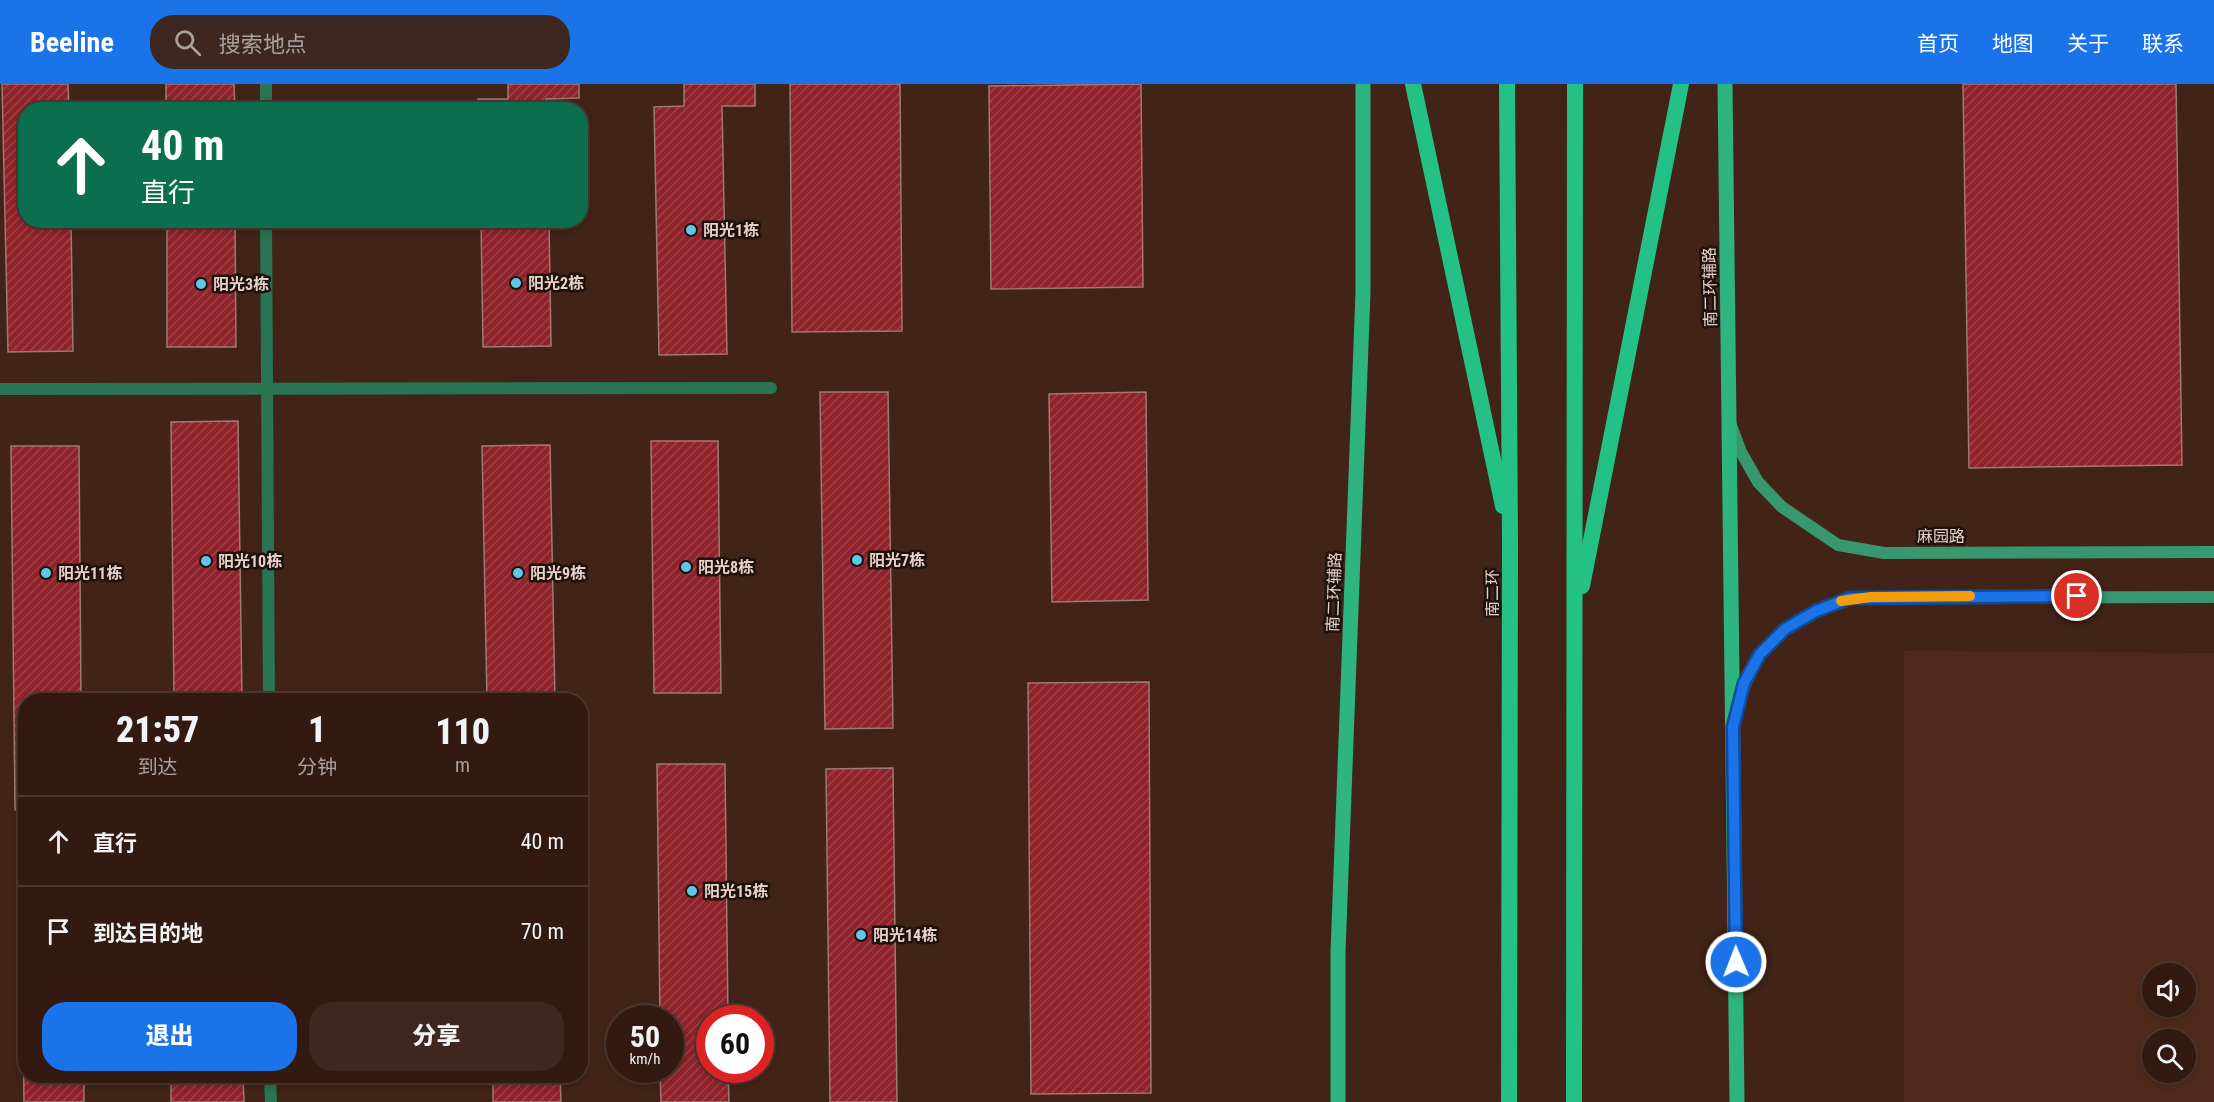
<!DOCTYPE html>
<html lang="zh">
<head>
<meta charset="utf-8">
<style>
  :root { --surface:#321a11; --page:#3d271f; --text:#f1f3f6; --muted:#a8a19f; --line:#4d3831; --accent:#1a73e8 }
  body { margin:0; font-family:"Roboto Condensed","Noto Sans SC",sans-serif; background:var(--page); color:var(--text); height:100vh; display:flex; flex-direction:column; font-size:22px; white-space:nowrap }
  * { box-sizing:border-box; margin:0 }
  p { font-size:20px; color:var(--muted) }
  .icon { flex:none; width:33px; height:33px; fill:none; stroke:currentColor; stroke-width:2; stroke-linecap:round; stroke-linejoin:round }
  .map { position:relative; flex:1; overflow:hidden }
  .side { position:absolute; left:18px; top:609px; width:570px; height:390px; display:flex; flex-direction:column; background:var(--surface); border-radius:24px; box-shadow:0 3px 9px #0003,0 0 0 2px var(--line) }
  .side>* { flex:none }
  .hud { position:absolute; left:18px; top:18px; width:570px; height:126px; border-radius:24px; box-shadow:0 3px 9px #0003,0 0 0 2px var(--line); background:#0b6e4f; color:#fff; overflow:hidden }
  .controls { position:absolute; left:2142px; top:879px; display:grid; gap:12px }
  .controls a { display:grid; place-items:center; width:54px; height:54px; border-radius:50%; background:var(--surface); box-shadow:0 3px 9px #0003,0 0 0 2px var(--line); font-size:30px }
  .speed { position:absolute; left:606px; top:921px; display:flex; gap:12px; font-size:30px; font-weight:700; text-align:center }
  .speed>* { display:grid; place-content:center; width:78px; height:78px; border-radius:50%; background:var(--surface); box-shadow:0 3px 9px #0003,0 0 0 2px var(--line); line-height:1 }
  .speed small { font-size:15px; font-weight:400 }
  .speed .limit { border:9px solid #d22; background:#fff; color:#111 }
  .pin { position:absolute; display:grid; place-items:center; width:51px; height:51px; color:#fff; margin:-26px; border:3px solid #fff; border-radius:50%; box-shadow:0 2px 6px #0007 }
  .me { position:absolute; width:66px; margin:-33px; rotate:359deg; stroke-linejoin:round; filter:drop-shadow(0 0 4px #0008) }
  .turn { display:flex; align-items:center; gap:21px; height:126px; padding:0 24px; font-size:27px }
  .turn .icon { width:78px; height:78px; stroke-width:2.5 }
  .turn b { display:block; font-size:42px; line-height:51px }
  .eta { display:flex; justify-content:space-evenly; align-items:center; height:102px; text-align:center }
  .eta b { font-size:36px; font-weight:800; line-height:42px }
  .button { display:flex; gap:12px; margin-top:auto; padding:12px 24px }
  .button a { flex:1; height:69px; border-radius:24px; background:var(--accent); color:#fff; font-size:24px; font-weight:800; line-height:69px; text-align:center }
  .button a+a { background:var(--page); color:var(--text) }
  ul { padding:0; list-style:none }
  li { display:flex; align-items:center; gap:18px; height:90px; padding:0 24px; border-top:2px solid var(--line) }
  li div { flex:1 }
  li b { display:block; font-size:22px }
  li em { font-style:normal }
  header { display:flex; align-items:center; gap:36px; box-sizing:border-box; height:84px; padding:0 30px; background:var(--accent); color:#fff }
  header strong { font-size:28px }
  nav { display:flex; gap:33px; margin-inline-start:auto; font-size:21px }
  .search { width:420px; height:54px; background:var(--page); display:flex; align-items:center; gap:15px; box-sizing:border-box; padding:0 21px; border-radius:24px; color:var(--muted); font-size:22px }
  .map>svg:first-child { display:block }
</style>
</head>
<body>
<header>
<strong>Beeline</strong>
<div class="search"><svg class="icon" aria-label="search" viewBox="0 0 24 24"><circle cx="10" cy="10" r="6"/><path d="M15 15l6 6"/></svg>搜索地点</div>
<nav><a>首页</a><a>地图</a><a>关于</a><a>联系</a></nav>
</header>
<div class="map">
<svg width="2214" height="1018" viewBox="0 0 2214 1018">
  <defs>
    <pattern id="building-hatch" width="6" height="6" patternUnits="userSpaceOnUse" patternTransform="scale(1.5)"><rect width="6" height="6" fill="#8f222b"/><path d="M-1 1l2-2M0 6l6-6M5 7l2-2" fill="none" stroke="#9f4148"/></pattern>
  </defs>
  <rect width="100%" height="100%" fill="#422317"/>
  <path fill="#4f2a1c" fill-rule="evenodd" d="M1904,567L2214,569V1018H1904ZM2152,890H2186V922H2152ZM2152,956H2186V988H2152Z"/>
  <g fill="url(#building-hatch)" stroke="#a17877" stroke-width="1.5">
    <path d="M2,0H68L69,26H26V136H71L73,267L8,268Z"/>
    <path d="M166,0H234L235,26H166Z"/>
    <path d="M508,0H579V14L546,15V26H479L478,15H508Z"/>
    <path d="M684,0H755V22H722L727,270L659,271L654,23L684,22Z"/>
    <path d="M790,0H900L902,247L792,248Z"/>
    <path d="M1141,0L1143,203L991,205L989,2Z"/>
    <path d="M1963,0H2176L2182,381L1969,384Z"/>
    <path d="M167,136H235L236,263H167Z"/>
    <path d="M481,136H549L551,262L483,263Z"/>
    <path d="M820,308H888L893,644L825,645Z"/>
    <path d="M1146,308L1148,516L1052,518L1049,310Z"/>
    <path d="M238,337L242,616H174L171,338Z"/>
    <path d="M651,357H718L721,609H654Z"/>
    <path d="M550,361L555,616H487L482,362Z"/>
    <path d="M11,362H79L81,616H26V726H15Z"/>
    <path d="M1149,598L1151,1009L1031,1010L1028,599Z"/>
    <path d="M657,680H725L728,934H710V986H728L729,1018H661L660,986H670V934H660Z"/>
    <path d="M893,684L897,1018H830L826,685Z"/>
    <path d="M21,788H26V992H84V1018H24Z"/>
    <path d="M171,992H243L244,1018H171Z"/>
    <path d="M493,992H560L561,1018H493Z"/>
  </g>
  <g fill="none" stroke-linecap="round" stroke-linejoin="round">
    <g stroke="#287453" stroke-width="12">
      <path d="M266,0V26"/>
      <path d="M266,136L269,616"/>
      <path d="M0,305L771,304"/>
      <path d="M270,992L271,1018"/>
    </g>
    <g stroke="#37976d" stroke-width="12">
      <path d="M1731,341L1741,368L1758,398L1782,423L1838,461L1884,469L2214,468"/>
      <path d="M1736,630C1754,558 1783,540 1850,514L2214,513"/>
    </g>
    <g stroke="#2eb47e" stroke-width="15">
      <path d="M1725,0L1737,1018"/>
      <path d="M1338,1018V868L1363,208V0"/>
    </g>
    <g stroke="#24c186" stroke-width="16">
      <path d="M1413,0L1503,422"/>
      <path d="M1507,0L1510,458L1509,1018"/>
      <path d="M1582,502L1681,0"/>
      <path d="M1574,1018L1575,0"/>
    </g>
  </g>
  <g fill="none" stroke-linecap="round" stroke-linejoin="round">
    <defs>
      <path id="route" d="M1736,878L1733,643L1744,599L1760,570L1785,545L1816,527L1850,514L2077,512"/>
    </defs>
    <use href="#route" stroke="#114b97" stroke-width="15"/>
    <use href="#route" stroke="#1a73e8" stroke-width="10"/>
    <path stroke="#f59e0b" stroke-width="10" d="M1841,517L1871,513L1970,512"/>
  </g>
  <g fill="#5dc7e8" stroke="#1f110b" stroke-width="2">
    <circle cx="691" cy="146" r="6"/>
    <circle cx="516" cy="199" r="6"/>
    <circle cx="201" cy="200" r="6"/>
    <circle cx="857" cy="476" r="6"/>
    <circle cx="206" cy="477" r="6"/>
    <circle cx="686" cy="483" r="6"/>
    <circle cx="46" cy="489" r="6"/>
    <circle cx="518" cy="489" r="6"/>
    <circle cx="692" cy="807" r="6"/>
    <circle cx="861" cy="851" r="6"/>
  </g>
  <g text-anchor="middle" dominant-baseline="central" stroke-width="5" stroke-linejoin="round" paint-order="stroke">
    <g font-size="16" font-weight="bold" fill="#e6d1c9" stroke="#1f110b" text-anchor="start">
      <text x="703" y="146">阳光1栋</text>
      <text x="528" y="199">阳光2栋</text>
      <text x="213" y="200">阳光3栋</text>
      <text x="869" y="476">阳光7栋</text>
      <text x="218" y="477">阳光10栋</text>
      <text x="698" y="483">阳光8栋</text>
      <text x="58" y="489">阳光11栋</text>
      <text x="530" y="489">阳光9栋</text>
      <text x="704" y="807">阳光15栋</text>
      <text x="873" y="851">阳光14栋</text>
    </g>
    <g font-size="16" fill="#e6d1c9" stroke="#1f110b">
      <text transform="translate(1710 203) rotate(-91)">南二环辅路</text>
      <text x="1941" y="452">麻园路</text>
      <text transform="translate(1334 508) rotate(-88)">南二环辅路</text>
      <text transform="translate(1492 509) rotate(-90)">南二环</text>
    </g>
  </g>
</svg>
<div class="controls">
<a><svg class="icon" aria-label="sound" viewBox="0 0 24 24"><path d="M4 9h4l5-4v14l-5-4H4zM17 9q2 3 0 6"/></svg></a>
<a><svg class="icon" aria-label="search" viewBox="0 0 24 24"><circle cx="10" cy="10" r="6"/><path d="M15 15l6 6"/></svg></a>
</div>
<div class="speed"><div>50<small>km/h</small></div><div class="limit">60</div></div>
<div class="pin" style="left:2077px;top:512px;background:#d93025"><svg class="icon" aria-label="arrive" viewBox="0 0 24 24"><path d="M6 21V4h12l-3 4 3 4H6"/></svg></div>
<svg class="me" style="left:1736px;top:878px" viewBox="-20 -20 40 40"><circle r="17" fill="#1a73e8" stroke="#fff" stroke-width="3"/><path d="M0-11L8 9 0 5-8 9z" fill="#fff"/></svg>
<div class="hud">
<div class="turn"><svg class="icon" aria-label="ahead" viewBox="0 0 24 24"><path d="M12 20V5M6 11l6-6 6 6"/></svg><div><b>40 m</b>直行</div></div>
</div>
<section class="side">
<div class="eta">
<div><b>21:57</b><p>到达</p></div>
<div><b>1</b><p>分钟</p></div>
<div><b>110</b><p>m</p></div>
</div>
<ul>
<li><svg class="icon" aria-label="ahead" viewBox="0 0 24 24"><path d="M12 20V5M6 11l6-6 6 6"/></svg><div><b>直行</b></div><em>40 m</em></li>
<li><svg class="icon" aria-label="arrive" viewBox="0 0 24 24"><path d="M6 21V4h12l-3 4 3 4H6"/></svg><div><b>到达目的地</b></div><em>70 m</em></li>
</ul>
<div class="button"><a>退出</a><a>分享</a></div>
</section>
</div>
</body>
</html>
